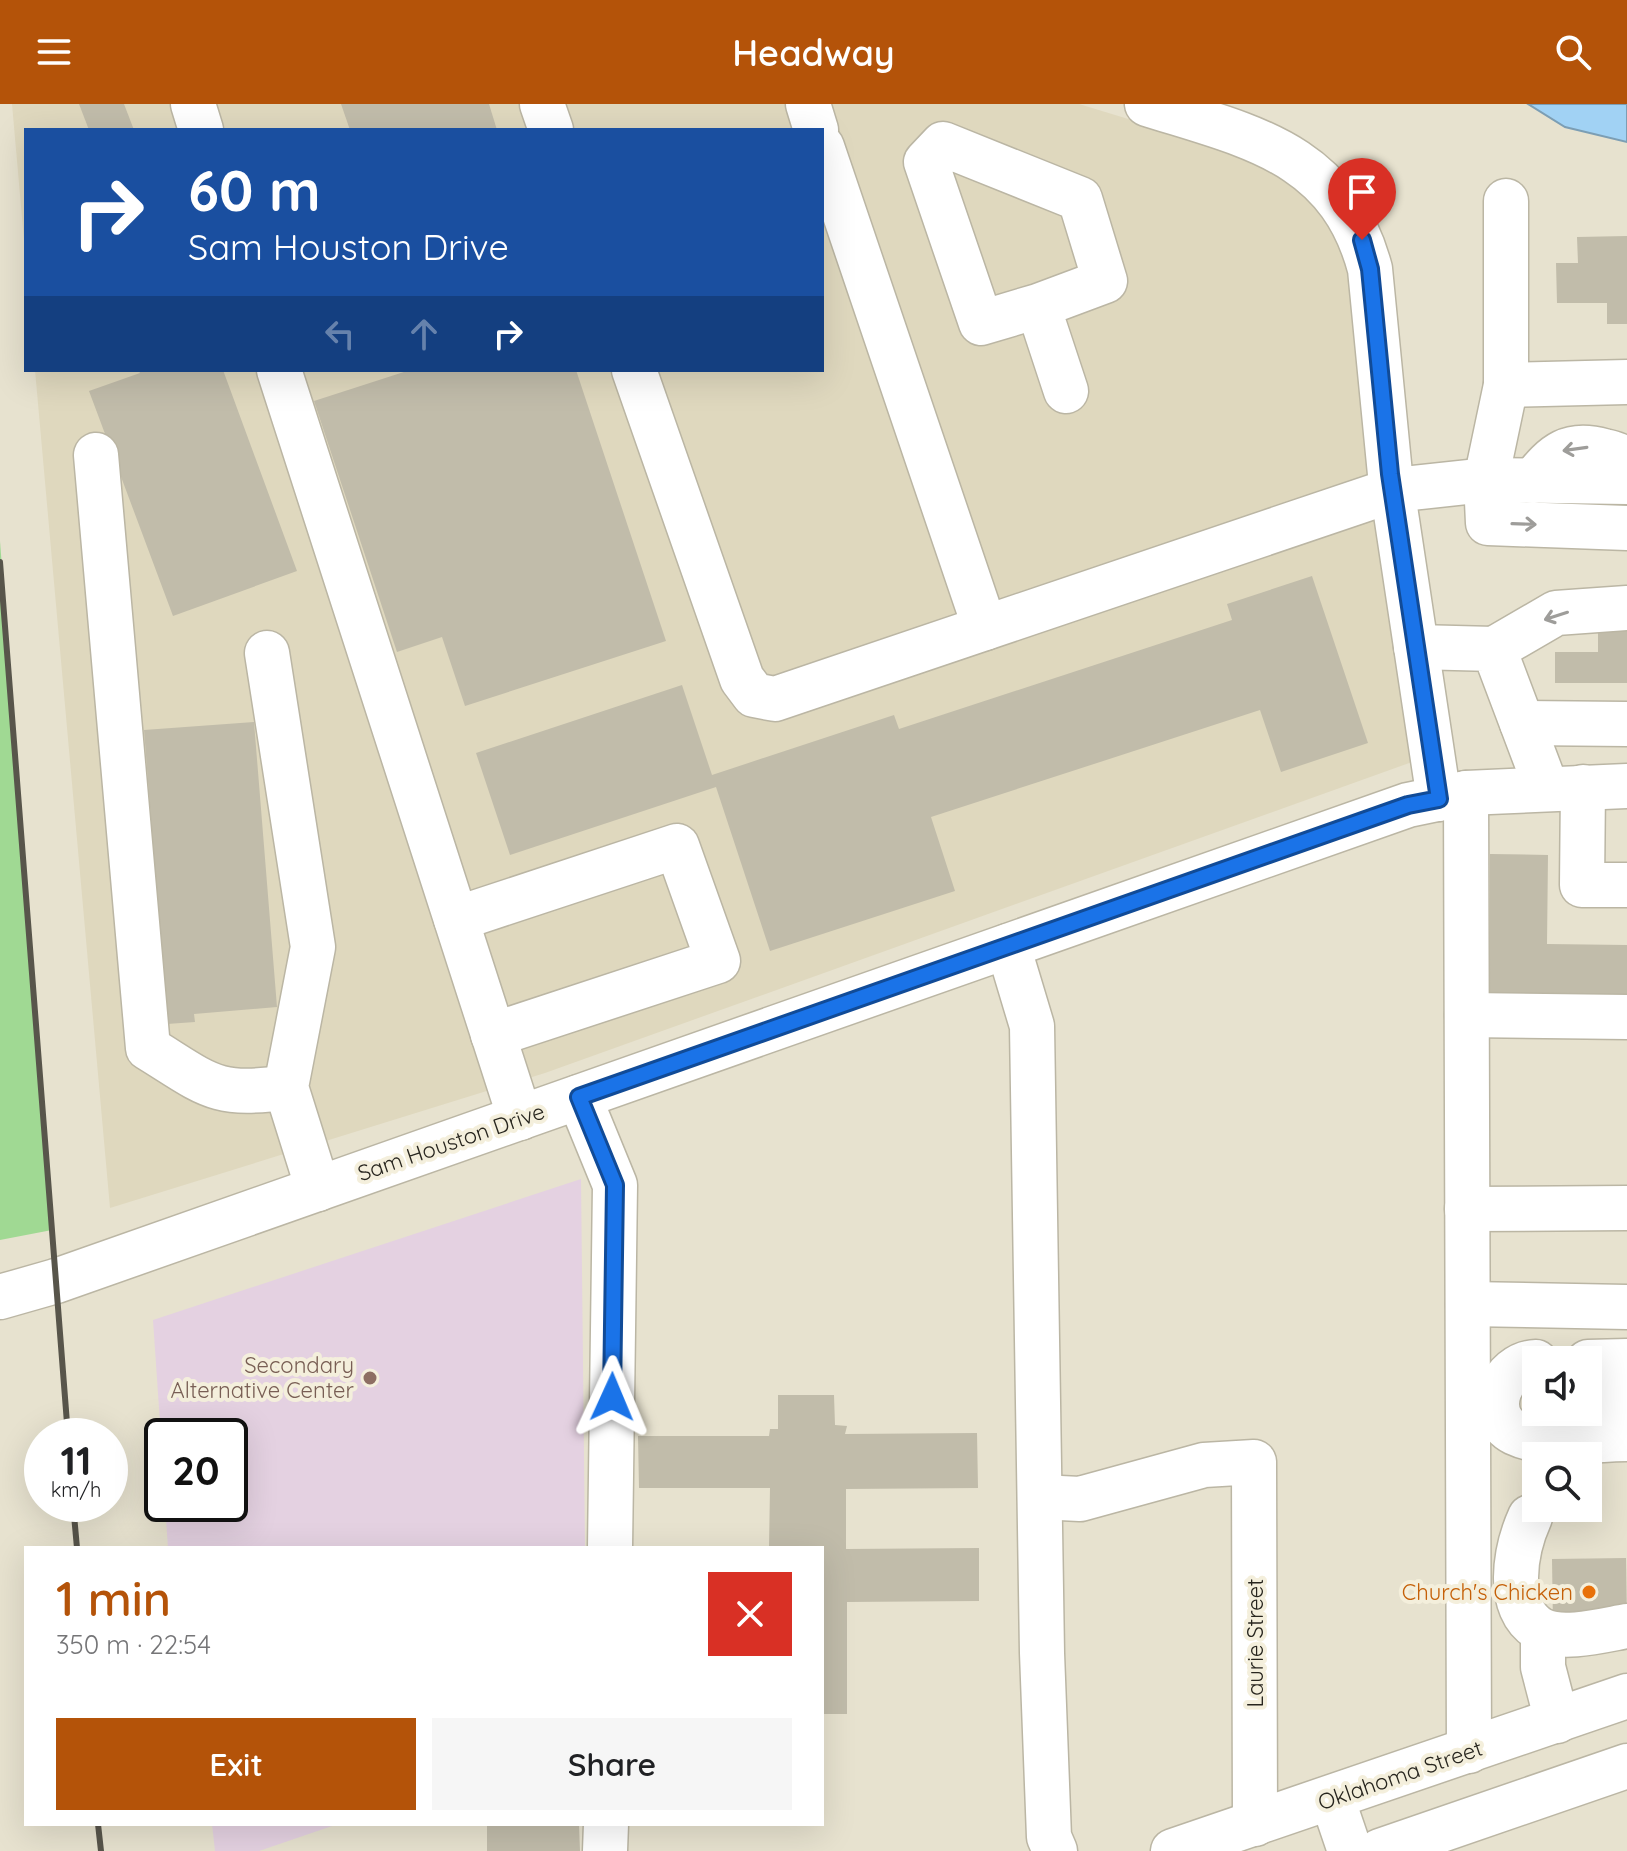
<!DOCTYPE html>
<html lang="en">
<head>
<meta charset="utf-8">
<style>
  :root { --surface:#fff; --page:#f6f6f6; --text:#202124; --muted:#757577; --accent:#b45309 }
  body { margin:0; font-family:Quicksand,sans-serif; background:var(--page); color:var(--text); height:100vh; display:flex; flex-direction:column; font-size:30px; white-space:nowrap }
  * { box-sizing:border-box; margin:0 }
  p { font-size:26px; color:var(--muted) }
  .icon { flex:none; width:44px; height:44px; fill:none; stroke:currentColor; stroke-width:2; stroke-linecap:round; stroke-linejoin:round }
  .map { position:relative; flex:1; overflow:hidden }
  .panel { position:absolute; left:24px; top:1442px; width:800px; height:280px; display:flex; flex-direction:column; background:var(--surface); border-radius:0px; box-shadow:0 8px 32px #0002 }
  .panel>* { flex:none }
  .top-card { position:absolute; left:24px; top:24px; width:800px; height:244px; border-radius:0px; box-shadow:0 8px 32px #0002; background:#1a4fa0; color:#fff; overflow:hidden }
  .fabs { position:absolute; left:1522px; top:1242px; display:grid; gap:16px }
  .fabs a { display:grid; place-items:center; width:80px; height:80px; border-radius:0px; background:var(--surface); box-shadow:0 8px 32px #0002; font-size:40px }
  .speed { position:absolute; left:24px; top:1314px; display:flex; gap:16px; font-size:40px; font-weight:700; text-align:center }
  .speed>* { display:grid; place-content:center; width:104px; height:104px; border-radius:50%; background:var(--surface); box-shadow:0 8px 32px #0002; line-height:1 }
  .speed small { font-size:20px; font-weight:400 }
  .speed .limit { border:4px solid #111; border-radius:12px; background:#fff; color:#111 }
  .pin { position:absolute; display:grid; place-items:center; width:68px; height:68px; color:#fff; margin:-82px -34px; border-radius:50% 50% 50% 0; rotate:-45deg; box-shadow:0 0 8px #0007 }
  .pin .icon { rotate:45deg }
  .me { position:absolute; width:88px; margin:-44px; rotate:1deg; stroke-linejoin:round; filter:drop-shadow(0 0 6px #0008) }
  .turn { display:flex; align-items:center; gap:28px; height:168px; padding:0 32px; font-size:36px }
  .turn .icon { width:104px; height:104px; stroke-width:2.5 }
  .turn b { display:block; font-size:56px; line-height:68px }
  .lanes { display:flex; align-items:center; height:76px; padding:0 32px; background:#0003; justify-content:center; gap:40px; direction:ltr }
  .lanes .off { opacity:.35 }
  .round { display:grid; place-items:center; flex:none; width:84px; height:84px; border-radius:0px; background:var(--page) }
  .head { display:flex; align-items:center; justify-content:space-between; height:136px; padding:0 32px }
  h1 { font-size:48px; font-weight:600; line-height:60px; color:var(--accent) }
  .button { display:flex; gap:16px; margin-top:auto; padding:16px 32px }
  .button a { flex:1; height:92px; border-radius:0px; background:var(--accent); color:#fff; font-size:32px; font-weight:600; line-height:92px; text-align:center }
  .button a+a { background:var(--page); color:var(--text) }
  header { display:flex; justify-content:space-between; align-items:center; height:104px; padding:0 32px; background:var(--accent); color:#fff; font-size:36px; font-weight:600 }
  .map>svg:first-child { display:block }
</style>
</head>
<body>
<header><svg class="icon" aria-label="menu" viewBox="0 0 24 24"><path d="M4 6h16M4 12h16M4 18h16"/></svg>Headway<svg class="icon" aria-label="search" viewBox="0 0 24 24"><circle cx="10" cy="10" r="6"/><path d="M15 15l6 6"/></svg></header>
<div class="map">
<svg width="1627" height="1747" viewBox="0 0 1627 1747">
  <rect width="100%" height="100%" fill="#e7e2cf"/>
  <path fill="#dfd8be" d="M12,0H1079L1276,60L1322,97L1351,144L1412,658L545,969L110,1104L35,266H822V26H26V159Z"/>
  <g fill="#e4d1e1">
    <path d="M581,1075L585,1444H168L165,1400H230V1332H162V1348L153,1216Z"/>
    <path d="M212,1720H338L259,1747H215Z"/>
  </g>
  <path fill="#a0d993" d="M0,437L52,1126L0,1136Z"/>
  <path fill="#a1d2f4" stroke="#7c9eb4" stroke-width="2" d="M1528,0H1627V38L1565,23Z"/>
  <g fill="#c1bcaa">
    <path d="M79,0H124L134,26H89Z"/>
    <path d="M341,0H489L497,26H350Z"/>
    <path d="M1627,132V220H1607V199H1557L1556,159H1578L1577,133Z"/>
    <path d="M138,266H223L297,467L173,512L89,287L140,269Z"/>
    <path d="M410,266H576L666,537L465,602L442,533L397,548L314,297Z"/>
    <path d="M1312,472L1368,639L1281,668L1260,606L931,713L955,787L770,847L716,683L510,751L476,649L682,581L712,671L894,611L899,625L1232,516L1227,500Z"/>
    <path d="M1598,515H1627V579H1555V548H1598Z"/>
    <path d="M254,618L277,903L194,910L195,918L167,920L144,626Z"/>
    <path d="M1490,750L1548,751L1547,840L1627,841V895L1490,893Z"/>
    <path d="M778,1291H834L835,1321L847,1322L845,1330L977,1329L978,1384L846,1385V1445L979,1444V1497L847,1498V1610H822V1444H769L770,1384H639L638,1332H769L770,1325H778Z"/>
    <path d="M1626,1454L1627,1521L1553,1522L1552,1455Z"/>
    <path d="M487,1720H579L580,1747H487Z"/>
  </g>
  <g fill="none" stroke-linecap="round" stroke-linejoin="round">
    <defs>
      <g id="minor">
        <path d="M193,0L201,26"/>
        <path d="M542,0L551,26"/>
        <path d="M808,0L816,26"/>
        <path d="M1147,0C1248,32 1339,48 1370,165L1390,370L1439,695"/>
        <path d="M822,43L985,524"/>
        <path d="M1506,97V281L1627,278"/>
        <path d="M1038,202L981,219L926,58L943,40L1080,95L1105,177L1038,202L1066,287"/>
        <path d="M279,266L520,1014"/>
        <path d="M634,266L742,575L754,591L775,595L1393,386L1486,376L1627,378"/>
        <path d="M1506,281L1486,376L1488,419L1627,424"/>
        <path d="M96,351L148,944C205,979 216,995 286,983"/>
        <path d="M1533,377C1554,350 1569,337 1604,347C1614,349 1620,351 1627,358"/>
        <path d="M1416,543L1494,545L1546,683"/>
        <path d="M1494,545L1556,509L1627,504"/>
        <path d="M267,549L313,843L286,983L318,1085"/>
        <path d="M1522,619L1627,620"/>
        <path d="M1583,683L1582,781H1627"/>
        <path d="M1466,689L1469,1647"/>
        <path d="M456,815L677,742L718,857L493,931"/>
        <path d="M1008,842L1032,922L1042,1549L1049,1733L1055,1747"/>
        <path d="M1467,911L1627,913"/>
        <path d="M579,993L615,1081L610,1444"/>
        <path d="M1467,1105L1627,1104"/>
        <path d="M0,1193L56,1177L1408,701L1466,689L1627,682"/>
        <path d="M1468,1200L1627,1203"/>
        <path d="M1536,1258C1501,1259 1480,1311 1515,1329C1546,1344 1593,1335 1627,1335"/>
        <path d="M1588,1258L1627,1257"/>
        <path d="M1557,1335C1577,1318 1600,1295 1627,1295"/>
        <path d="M1040,1393L1080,1395L1204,1361L1254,1358L1255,1720"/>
        <path d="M1530,1413C1516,1444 1503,1505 1541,1526C1563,1537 1604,1526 1627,1522"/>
        <path d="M1543,1527V1563L1557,1617"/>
        <path d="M1332,1694L1350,1747"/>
        <path d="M605,1747L606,1720"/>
        <path d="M1173,1747L1627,1592"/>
        <path d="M1380,1747L1627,1662"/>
      </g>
    </defs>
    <use href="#minor" stroke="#bbb6a4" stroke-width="47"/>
    <use href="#minor" stroke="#fff" stroke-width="44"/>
    <g stroke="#58554b" stroke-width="6">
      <path d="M0,458L68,1332"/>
      <path d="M73,1400L77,1444"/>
      <path d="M98,1720L101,1747"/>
    </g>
  </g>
  <defs><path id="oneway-shaft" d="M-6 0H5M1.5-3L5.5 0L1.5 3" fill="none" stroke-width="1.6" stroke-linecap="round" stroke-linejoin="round" transform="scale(2)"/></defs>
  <g stroke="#9e9d9a">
    <use href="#oneway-shaft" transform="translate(1575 345) rotate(172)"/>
    <use href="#oneway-shaft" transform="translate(1524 420) rotate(2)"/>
    <use href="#oneway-shaft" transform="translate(1556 512) rotate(162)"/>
  </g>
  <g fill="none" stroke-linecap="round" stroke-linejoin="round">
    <defs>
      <path id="route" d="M612,1293L615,1081L579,993L1408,701L1439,695L1390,370L1370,165L1362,136"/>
    </defs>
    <use href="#route" stroke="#114b97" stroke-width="20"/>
    <use href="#route" stroke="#1a73e8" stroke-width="14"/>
  </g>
  <circle fill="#8d6e63" stroke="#f4efdc" stroke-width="3" cx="370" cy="1274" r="8"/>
  <circle fill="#e8710a" stroke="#f4efdc" stroke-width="3" cx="1589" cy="1488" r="8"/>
  <g text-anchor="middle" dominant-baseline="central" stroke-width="8" stroke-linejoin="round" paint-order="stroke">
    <g font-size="22" fill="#27251e" stroke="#f4efdc">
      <text transform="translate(451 1038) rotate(-19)">Sam Houston Drive</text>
      <text transform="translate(1255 1539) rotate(-90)">Laurie Street</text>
      <text transform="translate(1400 1671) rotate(-19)">Oklahoma Street</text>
    </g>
    <g font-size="22" fill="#785e54" stroke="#f4efdc" text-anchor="end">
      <text x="354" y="1261">Secondary<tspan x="354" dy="25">Alternative Center</tspan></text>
    </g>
    <g font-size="22" fill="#c56008" stroke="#f4efdc" text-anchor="end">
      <text x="1573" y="1488">Church's Chicken</text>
    </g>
  </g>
</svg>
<div class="fabs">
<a><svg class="icon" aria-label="sound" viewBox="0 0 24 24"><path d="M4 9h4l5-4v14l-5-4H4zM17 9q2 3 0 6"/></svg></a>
<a><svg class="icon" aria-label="search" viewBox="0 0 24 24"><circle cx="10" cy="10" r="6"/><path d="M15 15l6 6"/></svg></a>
</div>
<div class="speed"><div>11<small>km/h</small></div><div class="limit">20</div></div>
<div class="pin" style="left:1362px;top:136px;background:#d93025"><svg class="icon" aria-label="arrive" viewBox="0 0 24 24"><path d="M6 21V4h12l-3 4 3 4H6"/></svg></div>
<svg class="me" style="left:612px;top:1293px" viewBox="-20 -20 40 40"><path d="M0-17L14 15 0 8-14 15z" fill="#1a73e8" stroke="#fff" stroke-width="4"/></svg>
<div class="top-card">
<div class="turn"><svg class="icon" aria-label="right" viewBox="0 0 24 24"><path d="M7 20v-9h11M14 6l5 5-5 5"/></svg><div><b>60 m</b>Sam Houston Drive</div></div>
<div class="lanes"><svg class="icon off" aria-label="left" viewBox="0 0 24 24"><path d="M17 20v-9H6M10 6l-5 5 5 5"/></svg><svg class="icon off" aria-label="ahead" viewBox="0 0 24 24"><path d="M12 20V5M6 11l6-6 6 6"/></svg><svg class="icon" aria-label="right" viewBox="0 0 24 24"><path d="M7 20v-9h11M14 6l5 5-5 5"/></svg></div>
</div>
<section class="panel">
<div class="head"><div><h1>1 min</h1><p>350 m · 22:54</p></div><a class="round" style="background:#d93025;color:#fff"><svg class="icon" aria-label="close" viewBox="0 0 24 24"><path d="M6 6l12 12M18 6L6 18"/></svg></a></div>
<div class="button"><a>Exit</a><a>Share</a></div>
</section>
</div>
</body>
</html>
